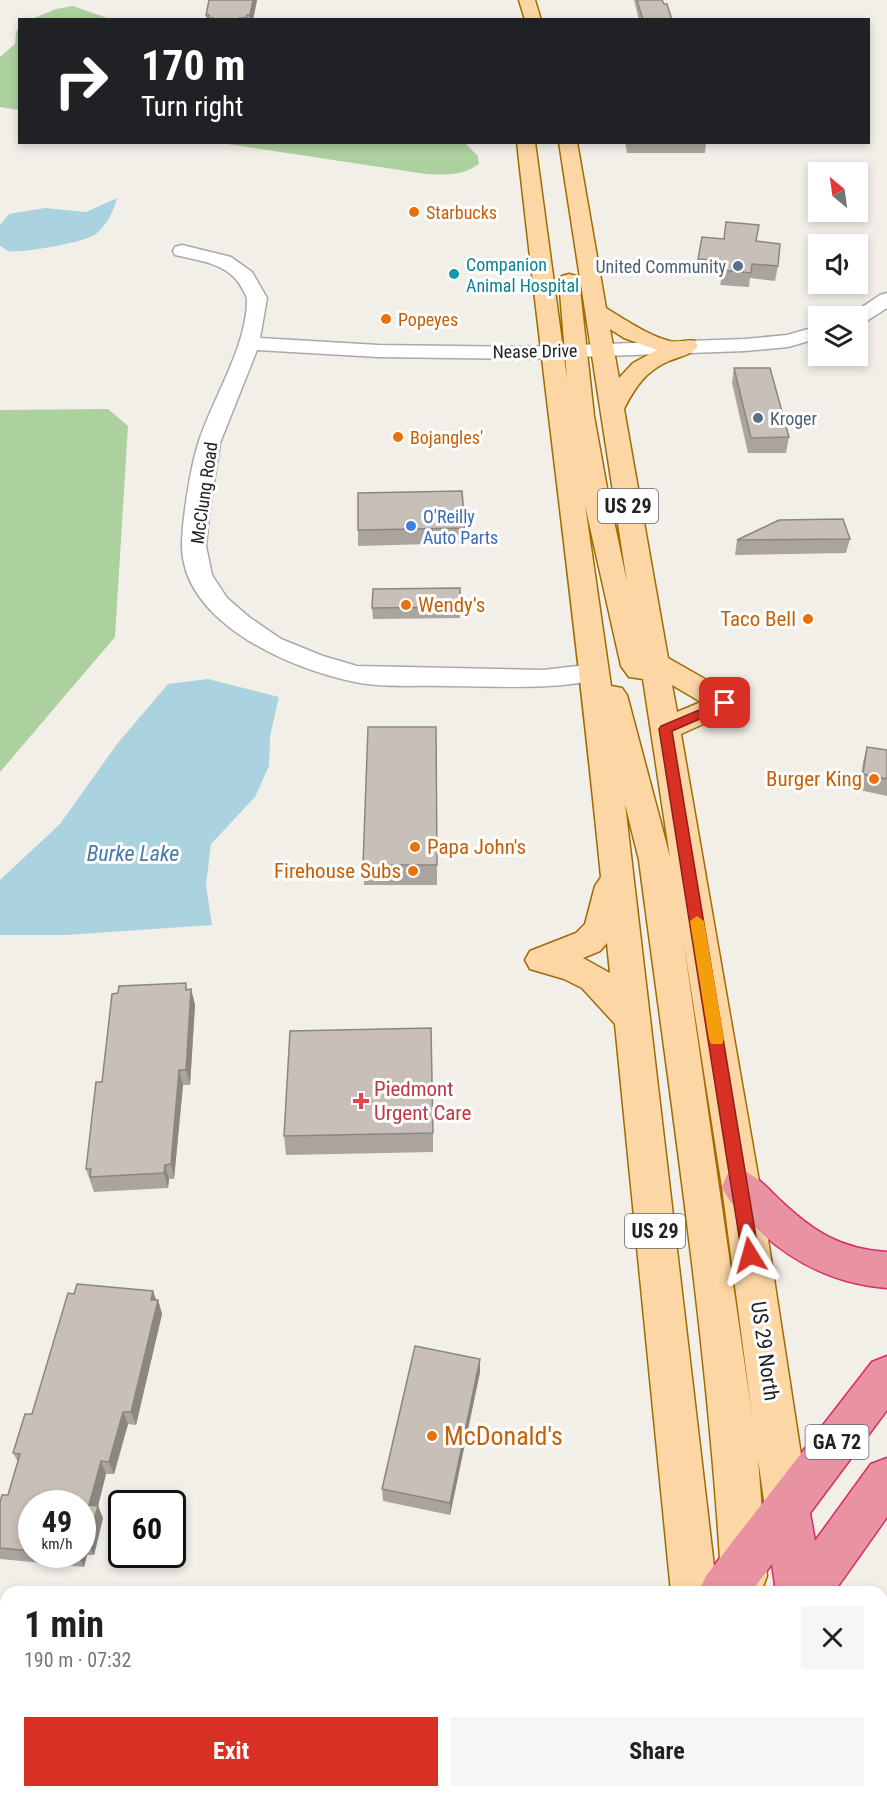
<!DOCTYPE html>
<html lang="en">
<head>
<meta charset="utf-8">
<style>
  :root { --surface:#fff; --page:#f6f6f6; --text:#202124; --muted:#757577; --accent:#d93025 }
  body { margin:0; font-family:"Roboto Condensed",sans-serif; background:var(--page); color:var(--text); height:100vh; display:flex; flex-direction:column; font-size:22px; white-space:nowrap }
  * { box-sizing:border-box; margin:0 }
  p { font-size:20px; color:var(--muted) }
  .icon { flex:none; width:33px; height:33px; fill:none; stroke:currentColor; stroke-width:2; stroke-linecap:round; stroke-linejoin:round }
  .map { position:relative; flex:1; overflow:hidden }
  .details { position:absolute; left:0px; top:1586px; width:888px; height:212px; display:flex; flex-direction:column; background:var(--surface); border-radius:18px 18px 0 0; box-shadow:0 3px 9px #0003 }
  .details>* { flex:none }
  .hud { position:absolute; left:18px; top:18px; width:852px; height:126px; border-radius:0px; box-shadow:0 3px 9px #0003; background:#202124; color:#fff; overflow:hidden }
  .needle { width:39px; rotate:331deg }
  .controls { position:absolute; left:808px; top:162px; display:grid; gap:12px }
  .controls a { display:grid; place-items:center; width:60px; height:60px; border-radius:0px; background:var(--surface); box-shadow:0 3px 9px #0003; font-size:30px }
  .speed { position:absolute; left:18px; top:1490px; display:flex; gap:12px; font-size:30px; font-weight:700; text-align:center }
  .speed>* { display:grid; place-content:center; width:78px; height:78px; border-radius:50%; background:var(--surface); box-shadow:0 3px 9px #0003; line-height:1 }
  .speed small { font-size:15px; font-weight:400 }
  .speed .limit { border:3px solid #111; border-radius:9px; background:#fff; color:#111 }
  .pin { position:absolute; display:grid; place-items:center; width:51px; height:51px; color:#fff; margin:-26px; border-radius:12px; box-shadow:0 3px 9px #0006 }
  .me { position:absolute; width:66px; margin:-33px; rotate:352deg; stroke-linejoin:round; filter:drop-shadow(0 0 4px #0008) }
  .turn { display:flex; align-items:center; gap:21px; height:126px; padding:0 24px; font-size:27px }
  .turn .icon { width:78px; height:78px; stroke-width:2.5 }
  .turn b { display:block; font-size:42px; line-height:51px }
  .round { display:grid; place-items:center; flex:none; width:63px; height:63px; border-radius:0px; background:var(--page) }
  .head { display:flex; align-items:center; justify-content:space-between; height:102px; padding:0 24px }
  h1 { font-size:36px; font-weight:700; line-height:45px }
  .button { display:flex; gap:12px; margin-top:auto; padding:12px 24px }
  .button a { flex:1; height:69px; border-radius:0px; background:var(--accent); color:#fff; font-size:24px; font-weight:700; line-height:69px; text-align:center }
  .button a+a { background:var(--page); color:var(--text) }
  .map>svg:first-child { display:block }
</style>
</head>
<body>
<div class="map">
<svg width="887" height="1796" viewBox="0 0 887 1796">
  <rect width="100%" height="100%" fill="#f2efe9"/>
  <g fill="#add19e">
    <path d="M73,6L110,19H32L56,9Z"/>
    <path d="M19,28V110L0,107V57L15,44L16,32Z"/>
    <path d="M221,143H465L478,156L479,164C462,176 446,175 426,174Z"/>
    <path d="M108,409L128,426L115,637L0,772V410Z"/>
  </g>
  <g fill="#aad3df">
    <path d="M117,198C113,213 107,224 96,234C87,242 19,254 8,251C6,250 2,247 0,246V225L9,214L45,208L86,212Z"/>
    <path d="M208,679L279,697L270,736L269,766L255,797L211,844L206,885L212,925L66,935H0V880L60,824L117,744L168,684Z"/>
  </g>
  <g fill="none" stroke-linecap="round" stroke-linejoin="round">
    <defs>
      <g id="street">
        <path d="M182,245L231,257L252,272L267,298L260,338L378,345L521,347L745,339L787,335L819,326V338L788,347L745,351L521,359L378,357L257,350L220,443L209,515L206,546L212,575L227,598L249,617L281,639L323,656L357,666L543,670L595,664L604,666L608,672L604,678C553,691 498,686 446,686C417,685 384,688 355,682C291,669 182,623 182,545C182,521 191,464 199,441C213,398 247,346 247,300C247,296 244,292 242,288C229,263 200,261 175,255L173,251L175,247Z"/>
        <path d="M887,293V308L865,322L858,324V316H849L880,295Z"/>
      </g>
      <g id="secondary">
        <path d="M553,1791H604L602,1796H551Z"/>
        <path d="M641,1791H692L690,1796H639Z"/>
      </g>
      <g id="primary">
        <path d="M519,0H535L541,20H525Z"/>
        <path d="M517,142H535L567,379L559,280L562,276L569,274L576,276L579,280L594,416L607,488L627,582L559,142H577L606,308C624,319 655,340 676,342C683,342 688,339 695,341L698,346C692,355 678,357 669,361C646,371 635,387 624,409L668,658L735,696L740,703L735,710L681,734L760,1187L809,1507L803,1523L787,1529L771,1523L765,1507L758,1459L767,1576L761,1592H727L721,1576C707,1336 670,1098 639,860L625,804L717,1592H671L615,1024L582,988L564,979L530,969L525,960L530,951L576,933L585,924L595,886L601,877C577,632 544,388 517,142ZM610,329L624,338L657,350L633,363L619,378ZM585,505L621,666L629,677L643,679L670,857L627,695L622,688L611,686ZM672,685L701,702L677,712ZM683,938L722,1187L752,1415ZM607,943L610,973L583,958L600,951Z"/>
        <path d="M743,1791H793L794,1796H744Z"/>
      </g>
      <g id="highway">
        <path d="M741,1170C758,1176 768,1189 781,1201C814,1232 841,1249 887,1252V1288C833,1284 789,1261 751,1223C739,1212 729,1202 722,1187L727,1175Z"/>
        <path d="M887,1356V1410L810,1513L815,1541L871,1464L887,1458V1517L834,1592H776L772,1564L751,1592H699L706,1576L872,1362Z"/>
        <path d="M688,1791H738L739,1796H689Z"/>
        <path d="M803,1791H853L854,1796H804Z"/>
      </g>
    </defs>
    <use href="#street" stroke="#a9a9a9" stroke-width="3"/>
    <use href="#secondary" stroke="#707d05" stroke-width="3"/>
    <use href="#primary" stroke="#a06b00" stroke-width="3"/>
    <use href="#highway" stroke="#dc2a67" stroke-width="3"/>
    <use href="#street" fill="#fff" fill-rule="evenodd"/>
    <use href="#secondary" fill="#f7fabf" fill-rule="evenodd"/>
    <use href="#primary" fill="#fcd6a4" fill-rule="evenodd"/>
    <use href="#highway" fill="#e892a2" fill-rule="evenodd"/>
  </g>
  <g fill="#aba49e" fill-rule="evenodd">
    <path d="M209,0H257L253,20H206V15Z"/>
    <path d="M634,0H662L672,20H639Z"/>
    <path d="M625,142H706L705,153H627Z"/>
    <path d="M756,241L778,266L775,281L750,278L749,287L720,285L722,276L696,273L698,259Z"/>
    <path d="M734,368L789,437L786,453H748L732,383Z"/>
    <path d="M465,528V543L358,546V530Z"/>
    <path d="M850,539L846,553L735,555L737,540Z"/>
    <path d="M460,588V618L373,619L372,608Z"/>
    <path d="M436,727L437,885H364L363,865Z"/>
    <path d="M867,747L887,750V796L859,790L863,762Z"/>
    <path d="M186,983L187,989H191L195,1005L190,1085H183L174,1179H169L168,1188L94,1192L86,1169L118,993Z"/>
    <path d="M433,1133V1152L286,1155L284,1136Z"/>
    <path d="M153,1291L156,1300H158L162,1314L136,1425L128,1424L114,1474H106L98,1506L103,1518L94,1555H87L84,1567L0,1559V1502L8,1495L18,1462L13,1453L32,1414L74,1294ZM32,1503H82V1554H32Z"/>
    <path d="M480,1372L450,1515L383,1501L382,1489Z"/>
  </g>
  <g fill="#8b8681">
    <path d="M253,0H257L253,20H250V15Z"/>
    <path d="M191,989L195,1005L190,1085L186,1070Z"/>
    <path d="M179,1070L183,1085L174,1179L171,1164Z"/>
    <path d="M165,1165L169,1179L168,1188L164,1173Z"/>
    <path d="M153,1291L157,1303L158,1300L162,1314L136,1425L131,1412Z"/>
    <path d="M480,1359V1372L450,1515V1503Z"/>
    <path d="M123,1412L128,1424L114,1474L109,1462Z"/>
    <path d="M101,1461L106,1474L98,1506L103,1518L94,1555L88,1544L89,1505Z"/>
    <path d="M82,1546L87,1555L84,1567L78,1556L79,1554H82Z"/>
  </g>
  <g fill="#c7bfb8" stroke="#8b8681" stroke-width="1.5">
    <path d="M209,0H253L250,15H247L246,18H239V20H213V18H208L209,15H206Z"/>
    <path d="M637,0H662L664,4H667L672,20H643Z"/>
    <path d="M628,142H679L628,143Z"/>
    <path d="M726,222L759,225L756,241L780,244L778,266L752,264L751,273L722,270L724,261L698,259L702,237L724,239Z"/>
    <path d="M734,368H770L789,437L751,438Z"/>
    <path d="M462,491L465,528L358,530V493Z"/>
    <path d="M843,519L850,539L737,540L779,520Z"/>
    <path d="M460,588V607L372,608L373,589Z"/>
    <path d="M368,727H436L437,865H363Z"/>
    <path d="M867,747L887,750V779L863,774Z"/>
    <path d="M186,983V990L191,989L186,1070H179L171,1164L165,1165L164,1173L90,1177L91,1169H86L96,1082H102L112,994L118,993L119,986Z"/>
    <path d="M431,1028L433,1133L284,1136L290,1031Z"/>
    <path d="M77,1284L153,1291L151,1300H158L131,1412H123L109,1462L101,1461L89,1505L98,1506L88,1544H82V1503H32V1551L0,1548V1502L2,1495H8L20,1454L13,1453L25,1414H32L68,1293L74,1294Z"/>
    <path d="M415,1346L480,1359L450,1503L382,1489Z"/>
    <path d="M61,1554H79L78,1556Z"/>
    <path d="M189,1791H211L215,1796H184Z"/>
  </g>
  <path fill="#d93025" stroke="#8d1f18" stroke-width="1.5" d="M725,699L731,703L730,706L672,731L759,1255L756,1261L750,1263L745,1261L742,1255L659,729L661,726Z"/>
  <path fill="#f59e0b" d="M697,916L704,921L724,1039L722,1044H711L709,1039L690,921Z"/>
  <g fill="#e8710a" stroke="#fff" stroke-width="2">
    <circle cx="414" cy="212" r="6"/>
    <circle cx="386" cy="319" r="6"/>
    <circle cx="398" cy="437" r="6"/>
    <circle cx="406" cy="605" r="6"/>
    <circle cx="808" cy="619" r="6"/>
    <circle cx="874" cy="779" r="6"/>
    <circle cx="415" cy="847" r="6"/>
    <circle cx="413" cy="871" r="6"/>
    <circle cx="432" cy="1436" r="6"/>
  </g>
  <g fill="#5c6f8a" stroke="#fff" stroke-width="2">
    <circle cx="738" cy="266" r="6"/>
    <circle cx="758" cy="418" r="6"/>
  </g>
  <circle fill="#0f9aa8" stroke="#fff" stroke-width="2" cx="454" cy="274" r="6"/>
  <circle fill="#3f7fe0" stroke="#fff" stroke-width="2" cx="411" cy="526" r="6"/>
  <path fill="#e0444e" stroke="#fff" stroke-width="2" d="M358 1092h6v6h6v6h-6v6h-6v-6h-6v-6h6z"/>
  <g text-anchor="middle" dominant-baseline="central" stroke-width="6" stroke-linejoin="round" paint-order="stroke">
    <g font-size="18" fill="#c56008" stroke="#fff" text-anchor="start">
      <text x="426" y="212">Starbucks</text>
      <text x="398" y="319">Popeyes</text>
      <text x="410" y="437">Bojangles'</text>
    </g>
    <g font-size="18" fill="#0d838f" stroke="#fff" text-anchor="start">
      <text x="466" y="264">Companion<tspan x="466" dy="21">Animal Hospital</tspan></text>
    </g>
    <g font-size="18" fill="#4e5e75" stroke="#fff" text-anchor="end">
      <text x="726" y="266">United Community</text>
      <text x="770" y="418" text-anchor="start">Kroger</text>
    </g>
    <g font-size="18" fill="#222" stroke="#fff">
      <text transform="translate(535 351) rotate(-1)">Nease Drive</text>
      <text transform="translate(204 493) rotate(-82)">McClung Road</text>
    </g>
    <g font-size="18" fill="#366cbe" stroke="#fff" text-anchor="start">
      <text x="423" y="516">O'Reilly<tspan x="423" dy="21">Auto Parts</tspan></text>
    </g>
    <g fill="#fff" stroke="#646464" stroke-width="1.5">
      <rect x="598" y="489" width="60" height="34" rx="4.5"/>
      <rect x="625" y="1214" width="60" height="34" rx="4.5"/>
      <rect x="805.5" y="1425" width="63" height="34" rx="4.5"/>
    </g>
    <g font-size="20" font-weight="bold" fill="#222">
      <text x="628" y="506">US 29</text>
      <text x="655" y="1231">US 29</text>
      <text x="837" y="1442">GA 72</text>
    </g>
    <g font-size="21" fill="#c56008" stroke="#fff" text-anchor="end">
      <text x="418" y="605" text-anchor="start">Wendy's</text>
      <text x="796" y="619">Taco Bell</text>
      <text x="862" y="779">Burger King</text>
      <text x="427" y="847" text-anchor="start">Papa John's</text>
      <text x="401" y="871">Firehouse Subs</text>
    </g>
    <g font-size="21" fill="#be3a42" stroke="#fff" text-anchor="start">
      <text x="374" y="1089">Piedmont<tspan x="374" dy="24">Urgent Care</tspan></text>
    </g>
    <g font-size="21" fill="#222" stroke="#fff">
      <text transform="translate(765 1351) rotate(82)">US 29 North</text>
    </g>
    <g font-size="22" font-style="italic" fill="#4a7aab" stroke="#fff">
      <text x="133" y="853">Burke Lake</text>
    </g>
    <g font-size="26" fill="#c56008" stroke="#fff" text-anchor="start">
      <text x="444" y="1436">McDonald's</text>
    </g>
  </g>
</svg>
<div class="controls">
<a><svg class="needle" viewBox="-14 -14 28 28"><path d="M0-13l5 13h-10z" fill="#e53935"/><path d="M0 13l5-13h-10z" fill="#757577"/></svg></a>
<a><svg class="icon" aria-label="sound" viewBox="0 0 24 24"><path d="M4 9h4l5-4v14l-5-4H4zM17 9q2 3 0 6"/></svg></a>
<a><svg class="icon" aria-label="layers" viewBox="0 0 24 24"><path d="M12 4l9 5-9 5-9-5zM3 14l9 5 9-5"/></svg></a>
</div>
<div class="speed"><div>49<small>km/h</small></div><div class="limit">60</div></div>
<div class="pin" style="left:725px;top:703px;background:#d93025"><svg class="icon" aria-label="arrive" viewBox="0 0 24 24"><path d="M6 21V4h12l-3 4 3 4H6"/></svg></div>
<svg class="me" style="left:750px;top:1255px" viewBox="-20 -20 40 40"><path d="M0-17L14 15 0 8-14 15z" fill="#d93025" stroke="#fff" stroke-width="4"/></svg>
<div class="hud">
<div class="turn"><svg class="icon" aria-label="right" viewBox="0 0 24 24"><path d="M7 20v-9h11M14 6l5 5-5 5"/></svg><div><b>170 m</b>Turn right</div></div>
</div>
<section class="details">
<div class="head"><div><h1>1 min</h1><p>190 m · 07:32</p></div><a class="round"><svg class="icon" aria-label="close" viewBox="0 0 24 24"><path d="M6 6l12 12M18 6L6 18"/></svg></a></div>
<div class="button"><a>Exit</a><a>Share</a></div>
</section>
</div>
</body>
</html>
